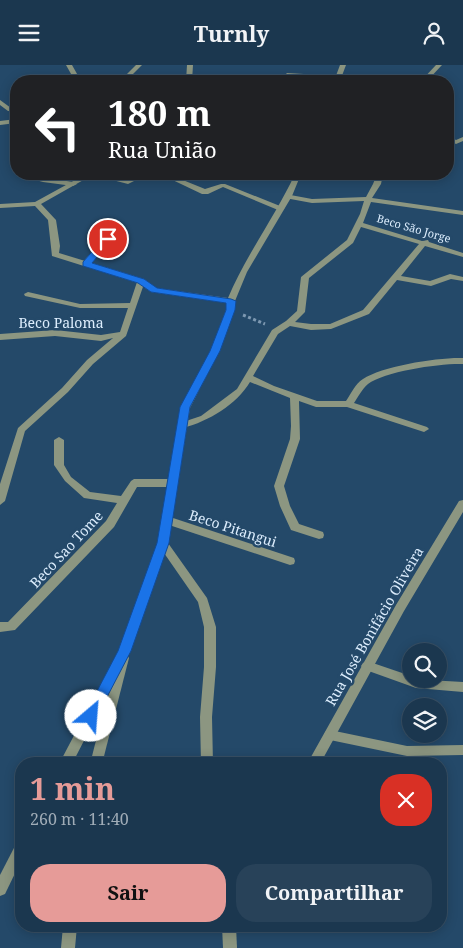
<!DOCTYPE html>
<html lang="pt">
<head>
<meta charset="utf-8">
<style>
  :root { --surface:#1b374f; --page:#284259; --text:#f1f3f6; --muted:#a0acb7; --line:#395166; --accent:#e69b98 }
  body { margin:0; font-family:"Noto Serif",serif; background:var(--page); color:var(--text); height:100vh; display:flex; flex-direction:column; font-size:19px; white-space:nowrap }
  * { box-sizing:border-box; margin:0 }
  p { font-size:16px; color:var(--muted) }
  .icon { flex:none; width:28px; height:28px; fill:none; stroke:currentColor; stroke-width:2; stroke-linecap:round; stroke-linejoin:round }
  .map { position:relative; flex:1; overflow:hidden }
  .panel { position:absolute; left:15px; top:692px; width:432px; height:175px; display:flex; flex-direction:column; background:var(--surface); border-radius:20px; box-shadow:0 2px 12px #0003,0 0 0 1px var(--line) }
  .panel>* { flex:none }
  .banner { position:absolute; left:10px; top:10px; width:444px; height:105px; border-radius:20px; box-shadow:0 2px 12px #0003,0 0 0 1px var(--line); background:#202124; color:#fff; overflow:hidden }
  .buttons { position:absolute; left:402px; top:578px; display:grid; gap:10px }
  .buttons a { display:grid; place-items:center; width:45px; height:45px; border-radius:50%; background:var(--surface); box-shadow:0 2px 12px #0003,0 0 0 1px var(--line); font-size:25px }
  .pin { position:absolute; display:grid; place-items:center; width:42px; height:42px; color:#fff; margin:-21px; border:2px solid #fff; border-radius:50%; box-shadow:0 1px 5px #0007 }
  .me { position:absolute; width:55px; margin:-28px; rotate:27deg; stroke-linejoin:round; filter:drop-shadow(0 0 4px #0008) }
  .turn { display:flex; align-items:center; gap:18px; height:105px; padding:0 15px; font-size:22px }
  .turn .icon { width:65px; height:65px; stroke-width:2.5 }
  .turn b { display:block; font-size:35px; line-height:42px }
  .round { display:grid; place-items:center; flex:none; width:52px; height:52px; border-radius:20px; background:var(--page) }
  .overview { display:flex; align-items:center; justify-content:space-between; height:85px; padding:0 15px }
  h1 { font-size:30px; font-weight:700; line-height:38px; color:var(--accent) }
  .action { display:flex; gap:10px; margin-top:auto; padding:10px 15px }
  .action a { flex:1; height:58px; border-radius:20px; background:var(--accent); color:#111; font-size:20px; font-weight:700; line-height:58px; text-align:center }
  .action a+a { background:var(--page); color:var(--text) }
  header { display:flex; justify-content:space-between; align-items:center; height:65px; padding:0 15px; background:var(--surface); font-size:22px; font-weight:700 }
  .map>svg:first-child { display:block }
</style>
</head>
<body>
<header><svg class="icon" aria-label="menu" viewBox="0 0 24 24"><path d="M4 6h16M4 12h16M4 18h16"/></svg>Turnly<svg class="icon" aria-label="person" viewBox="0 0 24 24"><circle cx="12" cy="8" r="4"/><path d="M4 21q1-7 8-7t8 7"/></svg></header>
<div class="map">
<svg width="463" height="883" viewBox="0 0 463 883">
  <rect width="100%" height="100%" fill="#244969"/>
  <g fill="none" stroke-linecap="round" stroke-linejoin="round">
    <path stroke="#7d98b1" stroke-width="3" stroke-dasharray="3 2.5" stroke-linecap="butt" d="M243,250L265,259"/>
    <g fill="#8c9681" fill-rule="evenodd">
      <path d="M66,0H72L81,16H75Z"/>
      <path d="M136,0H142L126,16H120Z"/>
      <path d="M436,0H442L427,16H421Z"/>
      <path d="M287,8L338,11L341,13L338,15L289,12L285,16H279Z"/>
      <path d="M0,35L11,43L16,42V46H8L0,40Z"/>
      <path d="M16,54V58L0,60V56Z"/>
      <path d="M448,71L456,75L463,72V76L456,79L448,75Z"/>
      <path d="M16,108L73,117L77,119L73,121L43,117L17,110Z"/>
      <path d="M92,109C103,109 113,113 125,114C132,115 138,108 148,109L128,119L93,110Z"/>
      <path d="M160,109H168L205,124L221,119H225L285,143L278,145L223,122L208,129H202Z"/>
      <path d="M377,109H383L381,119L372,133L463,146V150L371,137L363,158L422,176L428,175L429,177L463,188V192L425,181L401,211L430,216L450,209L463,212V216L451,214L431,221L397,215L369,249L331,264L311,265L290,261L278,269L253,311L274,321L317,336H346C351,329 355,319 363,314C382,301 439,292 463,293V299C442,298 385,306 368,319C362,324 358,332 354,338L427,362L429,364L424,367L347,342H316L299,336L300,374L284,421L290,441L299,459L323,467L324,470L323,473L319,474L291,465L280,441L274,421L290,374L291,361L290,333L250,317C236,340 209,356 183,363L178,360L180,358L201,351L237,324L272,265L286,256L297,246L301,212L347,175L360,149L364,136L312,138L285,133V129L312,134L366,132L373,119ZM361,162L419,179L363,245L330,259H311L295,257L305,247L309,213L353,178Z"/>
      <path d="M115,160H121L122,162L89,201H83V197Z"/>
      <path d="M138,214H141L145,216L126,271L93,299L68,327L25,366L5,436L0,440V419L18,363L62,323L87,295L113,273L101,276L55,271L0,275V269L55,265L101,270L120,267L128,243H80L25,231L24,229L28,227L80,239L130,238Z"/>
      <path d="M59,372L64,375V400L71,412L90,427L121,431L131,416L134,414H173L178,418L173,422H137L114,462L15,565L0,567V557H8L106,456L117,438L84,433L65,416L54,400V375Z"/>
      <path d="M167,451L294,493L295,496L294,499L290,500L163,458L162,455L163,452Z"/>
      <path d="M123,588L127,590L129,593L102,699H90L117,593L119,590Z"/>
      <path d="M367,596L411,611V614L463,617V627L416,623L363,604L361,601L363,598Z"/>
      <path d="M330,665L407,681L463,680V690L407,691L330,675L326,674L324,670L326,666Z"/>
      <path d="M63,861H77L75,883H61Z"/>
      <path d="M222,861H236L237,883H223Z"/>
    </g>
    <g fill="#8c9681" fill-rule="evenodd">
      <path d="M187,0H193L192,16H186Z"/>
      <path d="M340,0H346L340,16H334Z"/>
      <path d="M86,109H94L41,139L56,155L60,181L59,188L144,214L156,223L228,233C246,190 275,152 295,109H301L292,131L247,207L235,236L234,245L219,286L190,343L168,478L207,533L216,562V602L212,652L213,699H201L200,652L204,602V562L198,537L164,488L130,586L72,699H59L119,585L158,478L180,343L211,286L226,245L227,238L151,227L138,218L52,191L48,155L35,141L0,143V139L35,137Z"/>
      <path d="M463,435V447L404,546L320,699H307L396,540L459,436Z"/>
      <path d="M21,777V796L5,829L0,831V810L16,779Z"/>
    </g>
  </g>
  <path fill="#1a73e8" stroke="#114b97" d="M108,172L112,174L92,198L144,214L157,223L231,234L236,236L235,245L220,286L190,342L169,478L131,586L95,655L91,657L86,655L84,651L118,586L157,478L180,342L210,286L226,245V238L151,227L138,218L83,201V197L104,173Z"/>
  <g text-anchor="middle" dominant-baseline="central" stroke-width="5" stroke-linejoin="round" paint-order="stroke">
    <g font-size="11" fill="#dcedfd" stroke="#244969">
      <text transform="translate(414 163) rotate(16)">Beco São Jorge</text>
    </g>
    <g font-size="14" fill="#dcedfd" stroke="#244969">
      <text x="61" y="257">Beco Paloma</text>
      <text transform="translate(233 463) rotate(18)">Beco Pitangui</text>
      <text transform="translate(66 484) rotate(-47)">Beco Sao Tome</text>
      <text transform="translate(374 561) rotate(-60)">Rua José Bonifácio Oliveira</text>
    </g>
  </g>
</svg>
<div class="buttons">
<a><svg class="icon" aria-label="search" viewBox="0 0 24 24"><circle cx="10" cy="10" r="6"/><path d="M15 15l6 6"/></svg></a>
<a><svg class="icon" aria-label="layers" viewBox="0 0 24 24"><path d="M12 4l9 5-9 5-9-5zM3 14l9 5 9-5"/></svg></a>
</div>
<div class="pin" style="left:108px;top:174px;background:#d93025"><svg class="icon" aria-label="arrive" viewBox="0 0 24 24"><path d="M6 21V4h12l-3 4 3 4H6"/></svg></div>
<svg class="me" style="left:91px;top:651px" viewBox="-20 -20 40 40"><circle r="19" fill="#fff"/><path d="M0-13L10 11 0 6-10 11z" fill="#1a73e8"/></svg>
<div class="banner">
<div class="turn"><svg class="icon" aria-label="left" viewBox="0 0 24 24"><path d="M17 20v-9H6M10 6l-5 5 5 5"/></svg><div><b>180 m</b>Rua União</div></div>
</div>
<section class="panel">
<div class="overview"><div><h1>1 min</h1><p>260 m · 11:40</p></div><a class="round" style="background:#d93025;color:#fff"><svg class="icon" aria-label="close" viewBox="0 0 24 24"><path d="M6 6l12 12M18 6L6 18"/></svg></a></div>
<div class="action"><a>Sair</a><a>Compartilhar</a></div>
</section>
</div>
</body>
</html>
